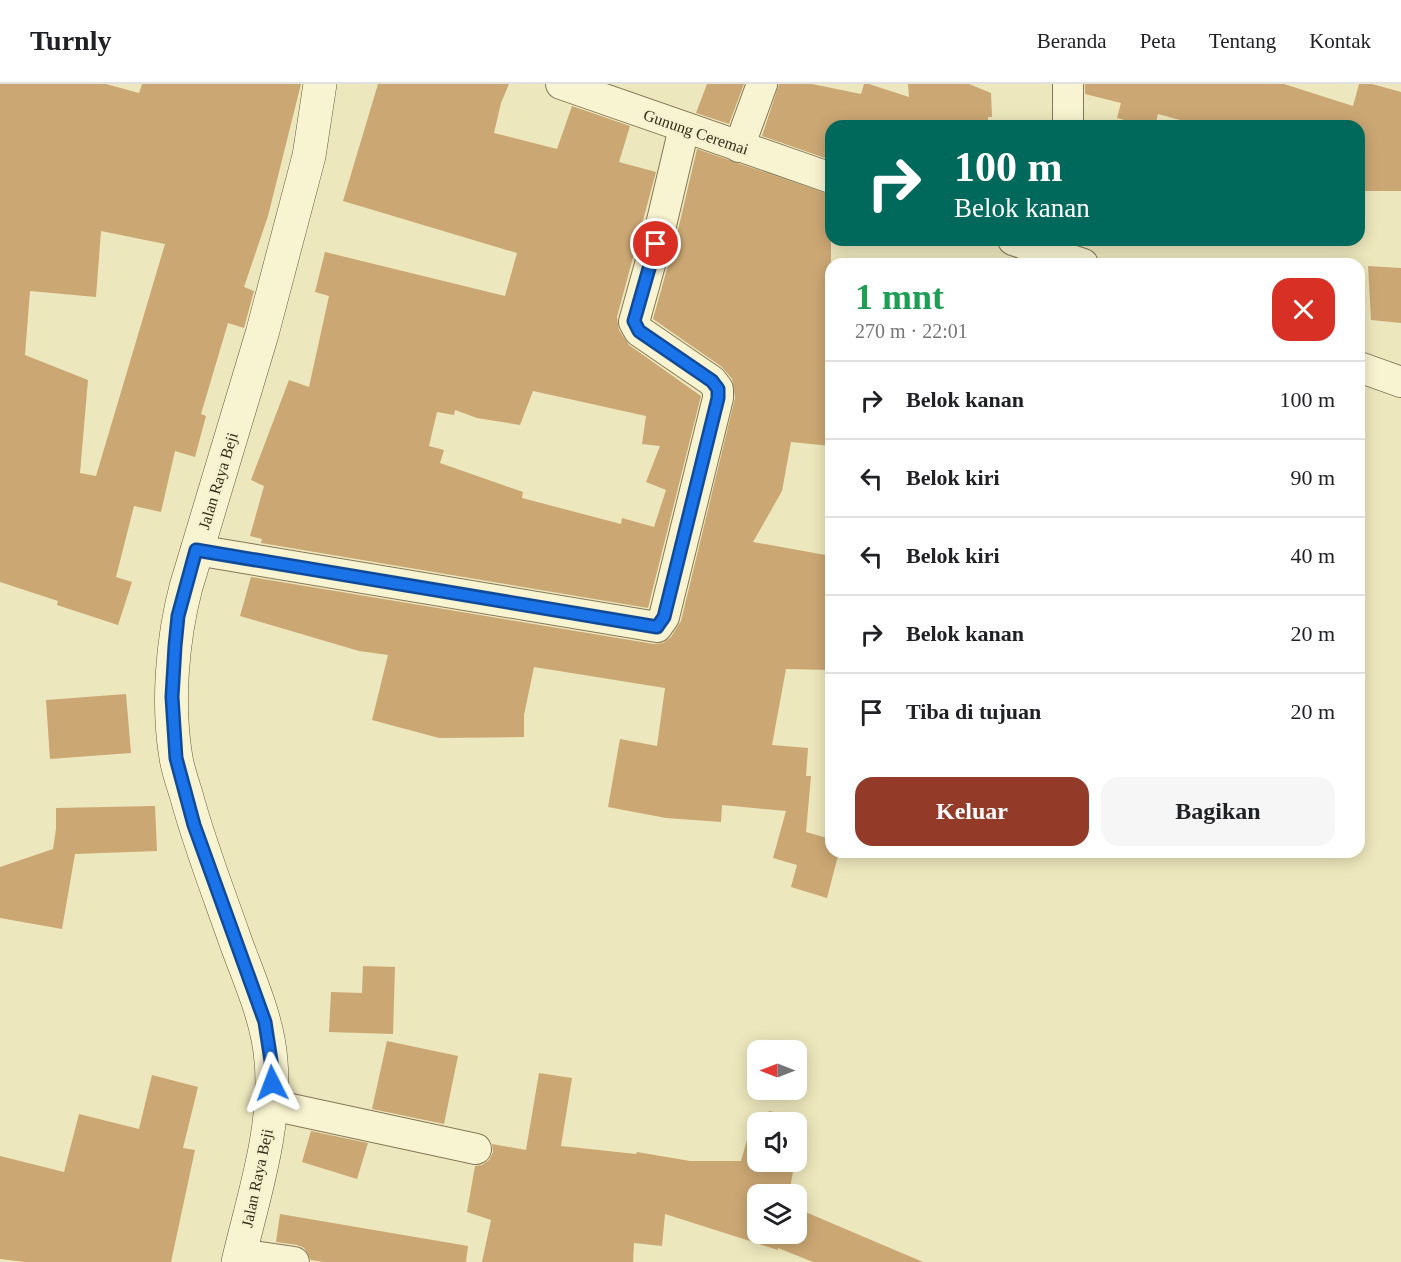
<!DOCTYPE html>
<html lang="id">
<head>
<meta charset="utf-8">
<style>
  :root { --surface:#fff; --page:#f6f6f6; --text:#202124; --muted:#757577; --line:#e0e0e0; --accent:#933a28 }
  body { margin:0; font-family:Georgia,serif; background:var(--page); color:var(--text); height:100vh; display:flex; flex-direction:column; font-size:22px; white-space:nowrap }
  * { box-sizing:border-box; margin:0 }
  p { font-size:20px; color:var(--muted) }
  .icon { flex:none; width:33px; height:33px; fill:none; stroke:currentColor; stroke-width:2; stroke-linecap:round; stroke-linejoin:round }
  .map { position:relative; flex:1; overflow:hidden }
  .panel { position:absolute; left:825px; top:174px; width:540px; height:600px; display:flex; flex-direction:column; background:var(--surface); border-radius:18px; box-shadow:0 3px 15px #0003 }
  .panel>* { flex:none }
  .hud { position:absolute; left:825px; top:36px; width:540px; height:126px; border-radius:18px; box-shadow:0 3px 15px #0003; background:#00695c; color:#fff; overflow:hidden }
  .needle { width:39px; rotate:270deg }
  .buttons { position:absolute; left:747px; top:956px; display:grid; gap:12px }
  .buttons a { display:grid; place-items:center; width:60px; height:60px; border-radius:12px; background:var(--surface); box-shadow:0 3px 15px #0003; font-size:30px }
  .pin { position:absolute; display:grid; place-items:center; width:51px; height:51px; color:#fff; margin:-26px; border:3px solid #fff; border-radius:50%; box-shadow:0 2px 6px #0007 }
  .me { position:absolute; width:66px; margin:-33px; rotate:357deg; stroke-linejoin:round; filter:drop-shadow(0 0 4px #0008) }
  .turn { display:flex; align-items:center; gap:21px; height:126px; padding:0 30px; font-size:27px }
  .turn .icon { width:78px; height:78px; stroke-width:2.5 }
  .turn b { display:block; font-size:42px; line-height:51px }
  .round { display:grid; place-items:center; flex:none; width:63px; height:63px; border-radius:18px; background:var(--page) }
  .overview { display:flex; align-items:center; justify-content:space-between; height:102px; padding:0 30px }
  h1 { font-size:36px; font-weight:600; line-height:45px; color:#1e9e55 }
  .cta { display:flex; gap:12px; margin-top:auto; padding:12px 30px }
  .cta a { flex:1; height:69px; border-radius:18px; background:var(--accent); color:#fff; font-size:24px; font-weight:600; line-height:69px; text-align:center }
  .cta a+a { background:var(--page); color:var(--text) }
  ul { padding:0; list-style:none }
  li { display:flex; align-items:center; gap:18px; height:78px; padding:0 30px; border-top:2px solid var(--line) }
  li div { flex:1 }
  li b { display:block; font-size:22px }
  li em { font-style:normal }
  header { display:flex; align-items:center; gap:36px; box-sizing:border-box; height:84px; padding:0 30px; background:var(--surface); border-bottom:2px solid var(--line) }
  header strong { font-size:28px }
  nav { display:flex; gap:33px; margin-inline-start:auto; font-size:21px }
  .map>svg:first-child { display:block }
</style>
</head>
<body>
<header>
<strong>Turnly</strong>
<nav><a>Beranda</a><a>Peta</a><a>Tentang</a><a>Kontak</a></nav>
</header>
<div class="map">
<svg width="1401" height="1178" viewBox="0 0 1401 1178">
  <rect width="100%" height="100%" fill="#ede7bd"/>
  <g fill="#cba773" fill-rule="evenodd">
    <path d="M0,0H106L139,9L142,0H301L268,132L244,203L254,207L244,244L228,239L201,330L206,332L195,373L175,367L161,428L134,422L116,493L132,498L118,541L57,521L58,517L0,498ZM101,147L165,160L96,392L80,389L88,296L25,271L30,207L96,213Z"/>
    <path d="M378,0H509L501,19L494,49L557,65L572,22L630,42L619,78L656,88L617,233L619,246L629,261L701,312L648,524L261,459L262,455L250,452L264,402L251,396L289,296L309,303L329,212L315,208L325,168L505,212L517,169L343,117ZM533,307L646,332L642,360L660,362L646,398L666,406L654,443L622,434L621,440L522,414L523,408L440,379L444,366L429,362L437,328L454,331L455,326L477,334L520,341Z"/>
    <path d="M707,0H744L729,40L696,29Z"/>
    <path d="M779,0H812L861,10L864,0H869L909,13L908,0H969L991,9L992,33H988V42H831V76L762,52Z"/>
    <path d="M1085,0H1284L1353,22L1359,0H1372L1401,8V107H1359V42H1202L1158,30L1155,42H1146L1117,34L1121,19L1085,10Z"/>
    <path d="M697,65L831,111V362L791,358L782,407L753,458L831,472V586L786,585L772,661L808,664L806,692H811L806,748L831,755V768H839L827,814L791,803L797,781L773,774L786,727L722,721L721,738L666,734L608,723L620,655L657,662L665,604L534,583L524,631V653L439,654L372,636L388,571L359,567L240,532L251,493L654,560L663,559L671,553L681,537L735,314L732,295L722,283L653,235L678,146Z"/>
    <path d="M1368,182L1401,184V239L1371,236Z"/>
    <path d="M126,610L131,669L50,675L46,616Z"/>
    <path d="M155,722L157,767L75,770L62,845L0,834V783L53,765L56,745V724Z"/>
    <path d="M363,882L395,883L393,950L329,948L331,908L362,909Z"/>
    <path d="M387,957L458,972L444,1040L372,1025Z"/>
    <path d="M539,989L572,994L561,1062L636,1070L637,1068L690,1077H741L747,1056L758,1059V1077H795L789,1110H758V1149H796V1124L923,1178H813L778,1164V1166L665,1130L662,1162L634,1159L633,1178H482L491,1136L467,1128L475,1082L482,1081L489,1076L493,1068L492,1060L526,1066Z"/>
    <path d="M152,991L198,1003L183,1064L195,1066L171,1178H26L0,1175V1072L64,1088L79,1030L139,1045Z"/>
    <path d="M769,1027L803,1034L796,1068V1038H766Z"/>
    <path d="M311,1047L368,1059L357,1095L302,1078Z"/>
    <path d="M280,1130L468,1162L466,1178H324L311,1176L304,1164L297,1161L276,1158Z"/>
  </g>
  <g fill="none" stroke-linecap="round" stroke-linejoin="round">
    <defs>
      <g id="street">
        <path d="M561,0L831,94"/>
        <path d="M1068,42V0"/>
        <path d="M739,63L762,0"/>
        <path d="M1013,156L1083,180"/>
        <path d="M1359,283L1401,298"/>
        <path d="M196,466L657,543L664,533L718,314V305L712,297L639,247L634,238L661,141L684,44"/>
        <path d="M272,1021L476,1065"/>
        <path d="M240,1170L294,1178"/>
      </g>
      <path id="secondary" d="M238,1178C253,1114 277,1043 271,977C268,935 249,895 235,856C218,807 199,759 186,710C182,698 178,686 176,674C167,621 172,556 186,503L262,250L309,72L320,0"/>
    </defs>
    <use href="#street" stroke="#857757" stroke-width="32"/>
    <use href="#secondary" stroke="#66583a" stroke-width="34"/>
    <use href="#street" stroke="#f8f3d0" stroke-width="30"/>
    <use href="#secondary" stroke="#f8f3d0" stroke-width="33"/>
  </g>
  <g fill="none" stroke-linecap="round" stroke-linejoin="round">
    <defs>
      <path id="route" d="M272,999L271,977L265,938L194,741L176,674L172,613L175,562L178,532L196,466L657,543L664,533L718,314V305L712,297L639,247L634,237L656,160"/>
    </defs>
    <use href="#route" stroke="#114b97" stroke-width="15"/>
    <use href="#route" stroke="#1a73e8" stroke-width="10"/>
  </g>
  <g text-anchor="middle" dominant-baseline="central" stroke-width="4.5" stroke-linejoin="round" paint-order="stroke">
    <g font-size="16" fill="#342c1b" stroke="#f5f0cd">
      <text transform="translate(696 48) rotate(19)">Gunung Ceremai</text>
      <text transform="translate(218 397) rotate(-73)">Jalan Raya Beji</text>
      <text transform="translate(257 1094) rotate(-78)">Jalan Raya Beji</text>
    </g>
  </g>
</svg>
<div class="buttons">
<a><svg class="needle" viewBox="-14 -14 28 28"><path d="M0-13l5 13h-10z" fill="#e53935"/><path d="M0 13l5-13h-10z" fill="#757577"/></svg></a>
<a><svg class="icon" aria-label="sound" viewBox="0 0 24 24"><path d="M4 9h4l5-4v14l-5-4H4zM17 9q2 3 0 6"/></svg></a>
<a><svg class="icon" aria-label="layers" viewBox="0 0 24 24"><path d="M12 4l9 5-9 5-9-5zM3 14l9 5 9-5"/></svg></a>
</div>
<div class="pin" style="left:656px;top:160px;background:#d93025"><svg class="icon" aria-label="arrive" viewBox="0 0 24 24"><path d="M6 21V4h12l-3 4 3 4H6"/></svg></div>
<svg class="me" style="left:272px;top:999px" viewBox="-20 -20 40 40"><path d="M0-17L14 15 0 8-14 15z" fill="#1a73e8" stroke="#fff" stroke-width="4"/></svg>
<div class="hud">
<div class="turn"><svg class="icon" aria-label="right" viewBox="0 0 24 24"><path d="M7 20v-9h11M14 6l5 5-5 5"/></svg><div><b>100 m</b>Belok kanan</div></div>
</div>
<section class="panel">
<div class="overview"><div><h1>1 mnt</h1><p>270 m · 22:01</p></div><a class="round" style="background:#d93025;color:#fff"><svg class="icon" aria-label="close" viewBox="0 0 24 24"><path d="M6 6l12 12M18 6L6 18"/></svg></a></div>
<ul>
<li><svg class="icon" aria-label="right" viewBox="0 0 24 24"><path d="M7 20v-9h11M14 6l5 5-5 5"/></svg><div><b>Belok kanan</b></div><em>100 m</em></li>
<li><svg class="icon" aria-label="left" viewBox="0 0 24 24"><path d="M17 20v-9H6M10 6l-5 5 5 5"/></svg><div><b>Belok kiri</b></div><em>90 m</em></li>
<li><svg class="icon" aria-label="left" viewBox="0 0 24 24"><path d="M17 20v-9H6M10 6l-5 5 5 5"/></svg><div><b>Belok kiri</b></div><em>40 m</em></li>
<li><svg class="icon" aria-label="right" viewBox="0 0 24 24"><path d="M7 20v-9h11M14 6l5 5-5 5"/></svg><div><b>Belok kanan</b></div><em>20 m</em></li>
<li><svg class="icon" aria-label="arrive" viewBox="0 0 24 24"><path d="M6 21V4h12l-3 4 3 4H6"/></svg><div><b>Tiba di tujuan</b></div><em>20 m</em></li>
</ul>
<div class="cta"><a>Keluar</a><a>Bagikan</a></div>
</section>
</div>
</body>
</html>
